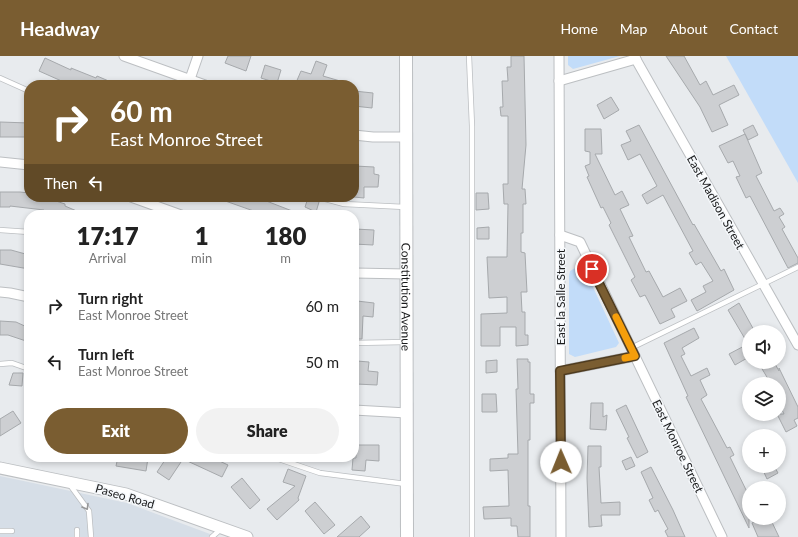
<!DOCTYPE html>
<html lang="en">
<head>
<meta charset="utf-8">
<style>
  :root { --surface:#fff; --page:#f2f2f2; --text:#222; --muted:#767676; --accent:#7a5d31 }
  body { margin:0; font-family:Lato,sans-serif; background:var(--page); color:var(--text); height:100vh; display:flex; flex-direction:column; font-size:15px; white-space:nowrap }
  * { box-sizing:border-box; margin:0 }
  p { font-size:13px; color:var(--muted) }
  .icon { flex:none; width:22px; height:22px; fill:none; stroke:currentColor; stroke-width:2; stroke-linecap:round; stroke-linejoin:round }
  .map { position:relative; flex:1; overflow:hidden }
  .drawer { position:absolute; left:24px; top:154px; width:335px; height:252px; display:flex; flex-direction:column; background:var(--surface); border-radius:16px; box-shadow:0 2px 6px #0003 }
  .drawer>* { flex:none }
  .banner { position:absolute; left:24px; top:24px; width:335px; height:122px; border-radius:16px; box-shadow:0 2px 6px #0003; background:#7a5d31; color:#fff; overflow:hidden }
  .fabs { position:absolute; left:742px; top:269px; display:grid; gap:8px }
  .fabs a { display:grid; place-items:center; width:44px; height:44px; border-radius:50%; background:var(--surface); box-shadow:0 2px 6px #0003; font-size:20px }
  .pin { position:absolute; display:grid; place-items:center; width:34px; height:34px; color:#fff; margin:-17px; border:2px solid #fff; border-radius:50%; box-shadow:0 1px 4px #0007 }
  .me { position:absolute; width:44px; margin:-22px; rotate:359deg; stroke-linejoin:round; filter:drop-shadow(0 0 3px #0008) }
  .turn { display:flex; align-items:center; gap:14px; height:84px; padding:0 20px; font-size:18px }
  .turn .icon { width:52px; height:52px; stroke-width:2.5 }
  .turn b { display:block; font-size:28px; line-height:34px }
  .then { display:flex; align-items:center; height:38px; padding:0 20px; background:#0003; gap:8px; font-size:15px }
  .eta { display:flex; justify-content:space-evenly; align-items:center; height:68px; text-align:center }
  .eta b { font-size:24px; font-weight:800; line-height:28px }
  .primary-button { display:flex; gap:8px; margin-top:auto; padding:8px 20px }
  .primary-button a { flex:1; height:46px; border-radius:24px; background:var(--accent); color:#fff; font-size:16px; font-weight:800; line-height:46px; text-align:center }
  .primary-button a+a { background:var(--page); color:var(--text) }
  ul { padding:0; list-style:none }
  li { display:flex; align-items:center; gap:12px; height:56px; padding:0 20px }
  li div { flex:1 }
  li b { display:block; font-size:15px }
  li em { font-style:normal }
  header { display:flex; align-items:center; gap:24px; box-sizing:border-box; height:56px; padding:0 20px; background:var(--accent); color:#fff }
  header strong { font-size:19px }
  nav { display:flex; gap:22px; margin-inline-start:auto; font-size:14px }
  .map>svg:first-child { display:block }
</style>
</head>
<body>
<header>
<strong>Headway</strong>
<nav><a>Home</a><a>Map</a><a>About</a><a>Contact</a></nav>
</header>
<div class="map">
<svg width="798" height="481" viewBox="0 0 798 481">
  <rect width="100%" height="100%" fill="#e8ebee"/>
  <path fill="#d6dee7" d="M0,420L127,447L218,481H0Z"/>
  <g fill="#c2dcf9">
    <path d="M568,0H620L573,13L568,9Z"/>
    <path d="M726,0H798V127Z"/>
    <path d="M577,211L585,214L619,287L616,291L575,301L569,298V220L570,215Z"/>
  </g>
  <g fill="#cdcfd2" stroke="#a6a9ac">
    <path d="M228,0H251L246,15L225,7Z"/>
    <path d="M511,0H524L526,89L522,133H525L526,148H523V177H521V196L525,197L527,236H521L522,256H525V279H528V289L516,290V271H500V290H481V258L507,257V241L489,242L487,201H507L508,148H504L503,128H508V60H501L500,51H503L502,25H508L507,11H511Z"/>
    <path d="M666,0H684L700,29L706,25L713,39L734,29L739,39L719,49L728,69L712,76L700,51Z"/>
    <path d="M45,2L71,14V12L96,22L97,20L118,29H65L66,27L39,15Z"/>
    <path d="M316,5L327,9L323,20L347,27V29H295L301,15L311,18Z"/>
    <path d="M265,9L281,14L277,27L261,22Z"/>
    <path d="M354,35L373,37L372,52L354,50Z"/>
    <path d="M611,41L619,54L604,63L597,49Z"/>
    <path d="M0,66L29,67V81H0Z"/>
    <path d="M639,69L693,169L694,168L721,215L724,213L734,234L697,255L691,244L706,236L703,230L713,225L701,206L696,209L689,197L693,195L663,139L647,148L642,139L657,130L640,98L628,104L621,89L631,85L626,75Z"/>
    <path d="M753,69L758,79L748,84L743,74Z"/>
    <path d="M585,73H601L602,98H595L615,139L622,135L629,149L620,153L633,180L629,181L646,216L649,215L663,241L680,232L687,245L671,253L675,261L660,268L645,239L640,241L631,224L635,221L609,169L611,167L603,151L601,152L587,121L589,120L585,110L590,108V96L585,95Z"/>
    <path d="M745,78L762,117L756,120L774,155L780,152L784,158L779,161L785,171L782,173L798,202V207L788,212L750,140L746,142L736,121L740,120L733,105L728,107L719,90Z"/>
    <path d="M355,110L374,111V118L379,119L378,131H364V142L354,141Z"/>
    <path d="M0,136H20L29,137V141H44L65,148V150L86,159H52L43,156L44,154L10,150V151H0Z"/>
    <path d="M476,137H488L489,153L476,154Z"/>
    <path d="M214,141H256L300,158L299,159H265Z"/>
    <path d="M308,142L319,146L316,156L305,151Z"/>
    <path d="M489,171V183H477V172Z"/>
    <path d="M355,173L374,174L373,189L354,188Z"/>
    <path d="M0,194H11L29,199V213L0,208Z"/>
    <path d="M357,245L374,247L373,261L363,260L362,283H354Z"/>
    <path d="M739,247L755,276H749V301L735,309L729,298L748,288L728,254Z"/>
    <path d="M0,265L16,266L29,272V286L8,279H0Z"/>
    <path d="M694,272L699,282L682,292L685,298L681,300L691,320L707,312L710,319L700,324L707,339L701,343L727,392L730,391L734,399L730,401L749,440V472L686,341L688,340L664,287Z"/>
    <path d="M517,303H528V306H530V338H534V347H530V384H528V450H530V481H518L517,470H511V462L484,463L483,451L509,450L508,414L490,415V403L508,402V398H518L516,333H518Z"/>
    <path d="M497,304V316L486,317V305Z"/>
    <path d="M357,305L369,306L368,315L378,316L377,329L356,328Z"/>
    <path d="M758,306H774L779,315V312L798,351V362L794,364L797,370L786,376L777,358H784L779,348V328H771Z"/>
    <path d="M13,317H23L22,330L9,329Z"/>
    <path d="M482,338H496L497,356H482Z"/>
    <path d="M591,347H603V361L607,359L606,374L590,373Z"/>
    <path d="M626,349L648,396L637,402L627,382L629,381L616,354Z"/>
    <path d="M13,355L21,367L0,380V363Z"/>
    <path d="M356,389H379V405L366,404L365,415L352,414L353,402H356Z"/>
    <path d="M588,390H601V411H599L601,447L620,446V459H601L602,470L589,471L587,422Z"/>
    <path d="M118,401L148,402L146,415L116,410Z"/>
    <path d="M167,401H211L228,409L222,421L183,403L169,424L157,416Z"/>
    <path d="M631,401L635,410L626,414L622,405Z"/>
    <path d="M761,410H774L778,417L767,423Z"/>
    <path d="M651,411L673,454L685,481H668L665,475L668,473L661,460L658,454L655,456L649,444L653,442L641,416Z"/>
    <path d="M288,413L306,420L298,442L299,444L277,464L267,453L295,430L283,426Z"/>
    <path d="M242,422L260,444L250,453L231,431Z"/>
    <path d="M315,446L335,469L324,478L305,455Z"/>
    <path d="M361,460L370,471L359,481H337Z"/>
    <path d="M762,462H770L779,481H758L752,467Z"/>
  </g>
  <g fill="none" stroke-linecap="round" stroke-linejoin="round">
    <defs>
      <g id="service">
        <path d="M469,0L472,70V481"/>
        <path d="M0,22L29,35"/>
        <path d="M318,141L344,148L405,151"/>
        <path d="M0,174L29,176"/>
        <path d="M354,287L406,286"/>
        <path d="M631,292L798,211"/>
        <path d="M0,308L12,307L29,313"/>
        <path d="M273,401L320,417L406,428"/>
        <path d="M70,429L89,455L91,481"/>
        <path d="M77,474V481"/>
        <path d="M0,475H12"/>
        <path d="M212,481L221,473"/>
      </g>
      <g id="minor">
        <path d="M124,0L205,29"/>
        <path d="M559,0L561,481"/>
        <path d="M634,0L798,289"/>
        <path d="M190,23L198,0"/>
        <path d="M559,25L636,3"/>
        <path d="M354,79L373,81H407"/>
        <path d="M0,106L29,109"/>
        <path d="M131,141L181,159"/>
        <path d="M560,179L580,186L722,481"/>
        <path d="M354,217L407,218"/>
        <path d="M0,236L10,237L29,241"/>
        <path d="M560,315L635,300"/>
        <path d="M354,354L407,357"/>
      </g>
      <path id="tertiary" d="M0,412L126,438L247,481"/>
      <g id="secondary">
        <path id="s1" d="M406,0L407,481"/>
      </g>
    </defs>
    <use href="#service" stroke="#bcbfc2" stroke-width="6"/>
    <use href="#minor" stroke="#bcbfc2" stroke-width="11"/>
    <use href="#tertiary" stroke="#bcbfc2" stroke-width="13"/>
    <use href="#secondary" stroke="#bcbfc2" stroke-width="14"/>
    <use href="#service" stroke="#fff" stroke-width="4.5"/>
    <use href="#minor" stroke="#fff" stroke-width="9"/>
    <use href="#tertiary" stroke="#fff" stroke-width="11"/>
    <use href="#secondary" stroke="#fff" stroke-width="12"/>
  </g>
  <defs><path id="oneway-chevron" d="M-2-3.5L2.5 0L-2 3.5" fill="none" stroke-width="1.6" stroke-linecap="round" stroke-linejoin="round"/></defs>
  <use stroke="#989899" href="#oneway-chevron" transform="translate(86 451) rotate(59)"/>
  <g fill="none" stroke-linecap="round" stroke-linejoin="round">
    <defs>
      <path id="route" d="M561,406L560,315L635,300L592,213"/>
    </defs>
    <use href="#route" stroke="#4f3c20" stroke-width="10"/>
    <use href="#route" stroke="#7a5d31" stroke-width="7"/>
    <path stroke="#f59e0b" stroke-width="7" d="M616,261L635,300L625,302"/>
  </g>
  <g text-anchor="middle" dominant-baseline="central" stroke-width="3" stroke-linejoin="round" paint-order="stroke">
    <g font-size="12" fill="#1a1b1c" stroke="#f5f8fb">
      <text transform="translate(716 146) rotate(61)">East Madison Street</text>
      <text stroke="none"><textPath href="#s1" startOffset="241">Constitution Avenue</textPath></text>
      <text transform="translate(560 241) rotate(-90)">East la Salle Street</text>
      <text transform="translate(678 390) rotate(64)">East Monroe Street</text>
      <text transform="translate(125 440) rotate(16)">Paseo Road</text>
    </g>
  </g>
</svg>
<div class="fabs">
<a><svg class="icon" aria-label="sound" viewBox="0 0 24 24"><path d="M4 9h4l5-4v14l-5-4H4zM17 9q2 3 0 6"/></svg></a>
<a><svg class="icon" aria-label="layers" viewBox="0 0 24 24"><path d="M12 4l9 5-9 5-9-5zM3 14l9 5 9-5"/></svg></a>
<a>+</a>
<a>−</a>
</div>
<div class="pin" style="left:592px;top:213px;background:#d93025"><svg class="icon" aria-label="arrive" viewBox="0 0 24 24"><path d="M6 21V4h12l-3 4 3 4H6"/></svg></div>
<svg class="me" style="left:561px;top:406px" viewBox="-20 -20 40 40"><circle r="19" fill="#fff"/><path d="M0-13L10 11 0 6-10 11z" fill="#7a5d31"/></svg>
<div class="banner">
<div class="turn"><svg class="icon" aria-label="right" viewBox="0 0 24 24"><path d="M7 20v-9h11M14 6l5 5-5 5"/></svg><div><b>60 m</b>East Monroe Street</div></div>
<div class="then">Then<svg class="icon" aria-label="left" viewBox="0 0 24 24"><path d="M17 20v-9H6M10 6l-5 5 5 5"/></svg></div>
</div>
<section class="drawer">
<div class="eta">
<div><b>17:17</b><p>Arrival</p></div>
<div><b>1</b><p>min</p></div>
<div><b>180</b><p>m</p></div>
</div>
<ul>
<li><svg class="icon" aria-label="right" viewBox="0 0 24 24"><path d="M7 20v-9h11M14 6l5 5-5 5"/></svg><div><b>Turn right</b><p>East Monroe Street</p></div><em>60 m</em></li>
<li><svg class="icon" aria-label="left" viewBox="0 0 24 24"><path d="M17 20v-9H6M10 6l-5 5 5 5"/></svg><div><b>Turn left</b><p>East Monroe Street</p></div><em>50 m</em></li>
</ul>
<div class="primary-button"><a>Exit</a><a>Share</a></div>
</section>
</div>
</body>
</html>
